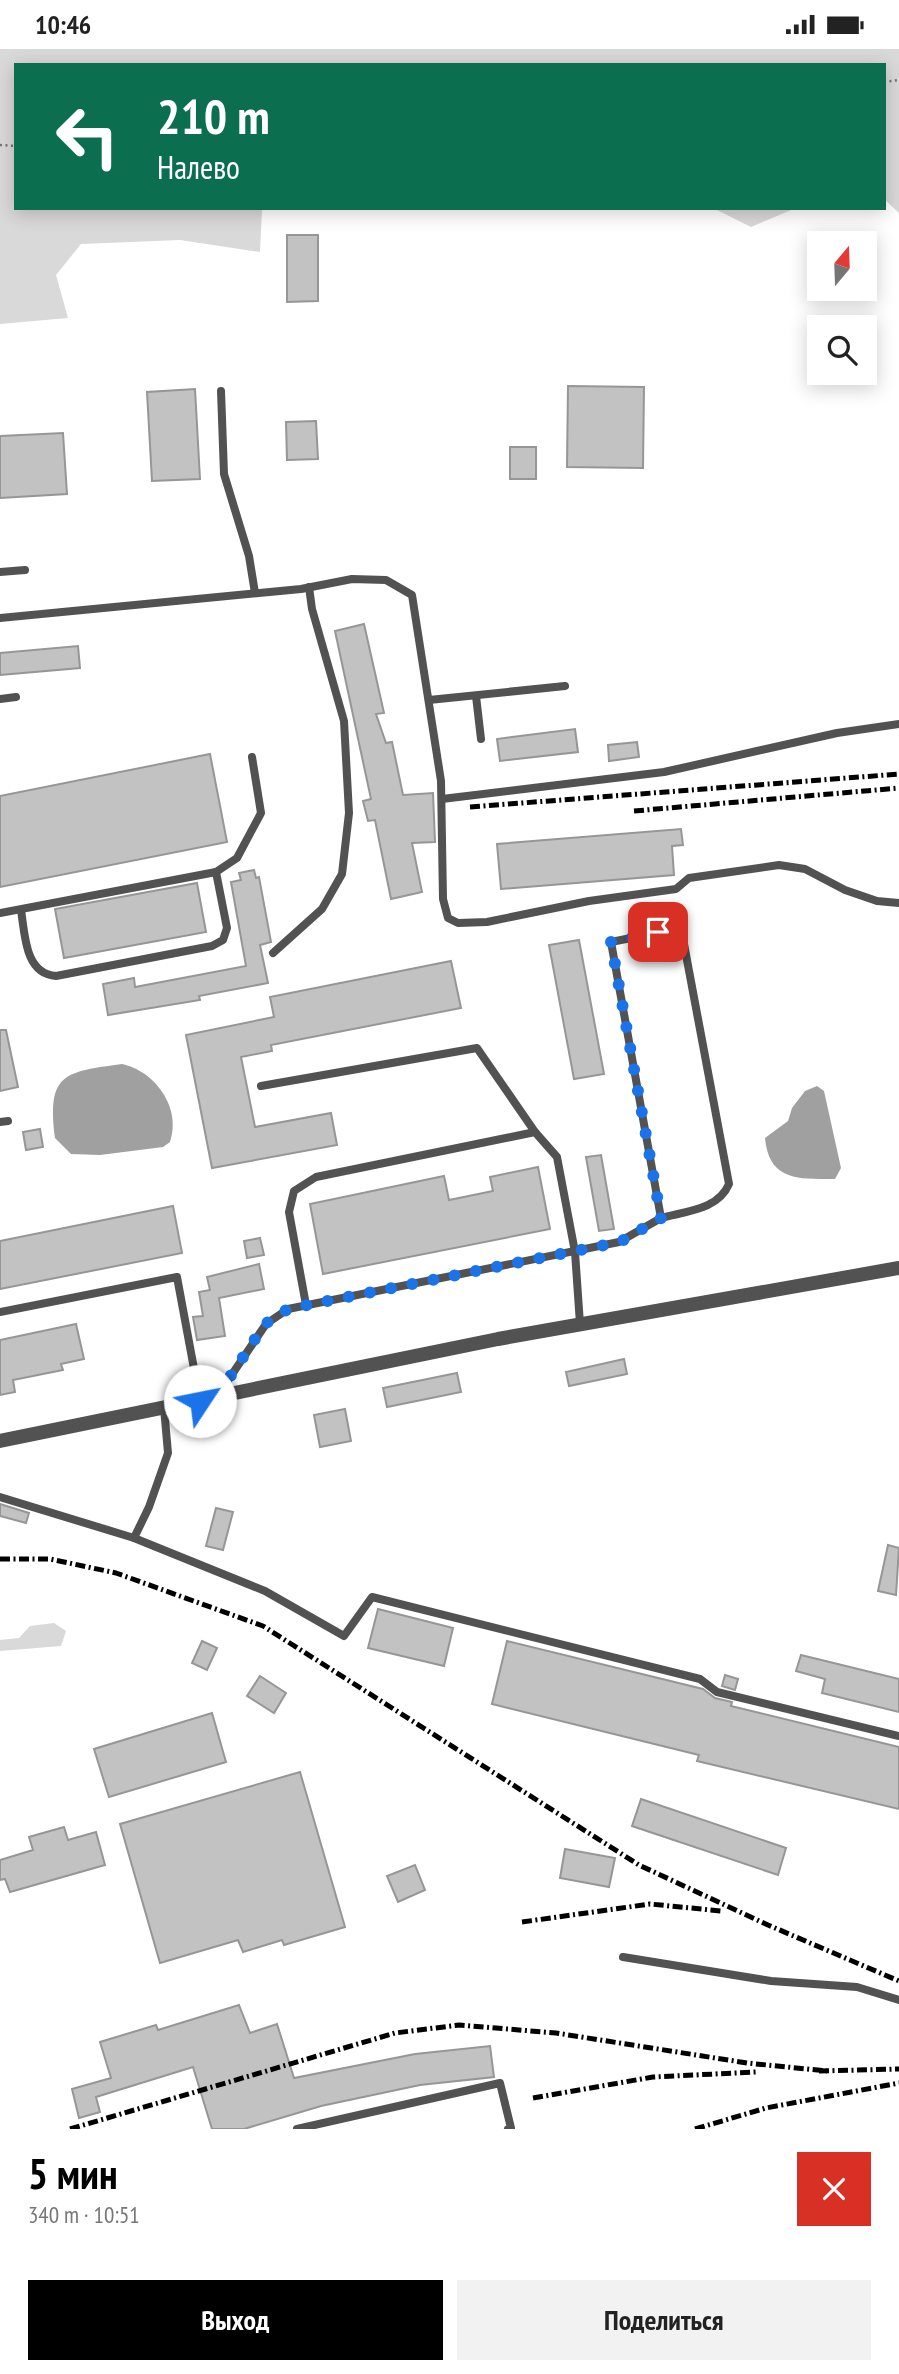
<!DOCTYPE html>
<html lang="ru">
<head>
<meta charset="utf-8">
<style>
  :root { --surface:#fff; --page:#f2f2f2; --text:#222; --muted:#767676; --accent:#000 }
  body { margin:0; font-family:"PT Sans Narrow",sans-serif; background:var(--page); color:var(--text); height:100vh; display:flex; flex-direction:column; font-size:26px; white-space:nowrap }
  * { box-sizing:border-box; margin:0 }
  p { font-size:23px; color:var(--muted) }
  .icon { flex:none; width:38px; height:38px; fill:none; stroke:currentColor; stroke-width:2; stroke-linecap:round; stroke-linejoin:round }
  .map { position:relative; height:2080px; overflow:hidden }
  .sheet { display:flex; flex-direction:column; background:var(--surface); flex:1 }
  .sheet>* { flex:none }
  .banner { position:absolute; left:14px; top:14px; width:872px; height:147px; border-radius:0px; box-shadow:0 4px 18px #0003; background:#0b6e4f; color:#fff; overflow:hidden }
  .needle { width:46px; rotate:19deg }
  .tools { position:absolute; left:807px; top:182px; display:grid; gap:14px }
  .tools a { display:grid; place-items:center; width:70px; height:70px; border-radius:0px; background:var(--surface); box-shadow:0 4px 18px #0003; font-size:35px }
  .pin { position:absolute; display:grid; place-items:center; width:60px; height:60px; color:#fff; margin:-30px; border-radius:14px; box-shadow:0 4px 10px #0006 }
  .me { position:absolute; width:77px; margin:-38px; rotate:56deg; stroke-linejoin:round; filter:drop-shadow(0 0 5px #0008) }
  .turn { display:flex; align-items:center; gap:24px; height:147px; padding:0 28px; font-size:32px }
  .turn .icon { width:91px; height:91px; stroke-width:2.5 }
  .turn b { display:block; font-size:49px; line-height:60px }
  .round { display:grid; place-items:center; flex:none; width:74px; height:74px; border-radius:0px; background:var(--page) }
  .summary { display:flex; align-items:center; justify-content:space-between; height:119px; padding:0 28px }
  h1 { font-size:42px; font-weight:800; line-height:52px; color:var(--accent) }
  .cta { display:flex; gap:14px; margin-top:auto; padding:14px 28px }
  .cta a { flex:1; height:80px; border-radius:0px; background:var(--accent); color:#fff; font-size:28px; font-weight:800; line-height:80px; text-align:center }
  .cta a+a { background:var(--page); color:var(--text) }
  .status { display:flex; justify-content:space-between; align-items:center; height:49px; padding:0 35px; background:var(--surface); direction:ltr }
  .status svg { height:19px; fill:currentColor }
  .map>svg:first-child { display:block }
</style>
</head>
<body>
<div class="status"><b>10:46</b><svg viewBox="0 0 49 12"><path d="M0 12V9h3v3zM5 12V6h3v6zM10 12V3h3v9zM15 12V0h3v12zM26 1h20v11H26zM47 4h2v5h-2z"/></svg></div>
<div class="map">
<svg width="899" height="2080" viewBox="0 0 899 2080">
  <rect width="100%" height="100%" fill="#fff"/>
  <g fill="#d9d9d9">
    <path d="M0,0H899V164L884,150V16H16V159H302L262,161L260,203L180,191L81,195L56,226L68,269L0,275Z"/>
    <path d="M713,159H796L751,178Z"/>
    <path d="M54,1574L66,1582L61,1597L0,1602V1591L19,1589L30,1577Z"/>
  </g>
  <g fill="#a0a0a0">
    <path d="M122,1015C155,1022 182,1059 170,1093L163,1098L100,1106L71,1105L55,1089C47,1025 63,1023 122,1015Z"/>
    <path d="M817,1037L824,1042L841,1119L835,1130C798,1130 769,1132 765,1089L788,1072L792,1059L805,1042Z"/>
  </g>
  <g fill="#c2c2c2" stroke="#969696" stroke-width="2">
    <path d="M287,186H318V252L287,253Z"/>
    <path d="M568,337L644,338L643,419L567,418Z"/>
    <path d="M195,340L200,430L152,432L147,343Z"/>
    <path d="M316,372L318,410L287,411L286,373Z"/>
    <path d="M63,384L67,445L0,449V387Z"/>
    <rect x="510" y="398" width="26" height="32"/>
    <path d="M364,575L384,664L376,665L386,694L392,693L403,746L433,744L435,793L412,794L422,843L391,850L375,771L368,772L363,752L371,750L335,582Z"/>
    <path d="M78,597L80,619L0,626V604Z"/>
    <path d="M575,680L578,703L500,712L497,690Z"/>
    <path d="M637,693L639,708L609,712L608,696Z"/>
    <path d="M210,705L227,793L0,838V747Z"/>
    <path d="M681,780L683,796L672,797L674,826L501,840L497,795Z"/>
    <path d="M254,821L256,829L259,828L271,893L260,896L268,934L199,947L200,951L108,966L103,935L134,929L135,938L246,917L231,833L241,831L239,824Z"/>
    <path d="M197,834L206,883L64,909L55,860Z"/>
    <path d="M579,891L604,1025L574,1030L549,896Z"/>
    <path d="M451,912L461,959L271,996L272,1002L241,1008L255,1078L331,1064L337,1096L212,1119L186,986L274,968L270,948Z"/>
    <path d="M0,981H6L18,1038L0,1042Z"/>
    <path d="M40,1080L43,1098L26,1101L23,1083Z"/>
    <path d="M601,1106L614,1180L599,1182L586,1108Z"/>
    <path d="M538,1118L550,1180L323,1225L310,1155L444,1127L449,1151L493,1142L490,1128Z"/>
    <path d="M173,1157L182,1204L0,1240V1192Z"/>
    <path d="M260,1189L264,1206L247,1209L244,1192Z"/>
    <path d="M259,1215L264,1240L219,1249L225,1287L197,1291L193,1268L203,1267L199,1243L210,1241L207,1228Z"/>
    <path d="M76,1275L84,1310L61,1315L63,1321L13,1331L15,1343L0,1346V1291Z"/>
    <path d="M624,1310L627,1325L569,1337L566,1323Z"/>
    <path d="M457,1324L461,1343L387,1358L383,1339Z"/>
    <path d="M345,1360L351,1392L320,1398L314,1366Z"/>
    <path d="M0,1455L29,1464L26,1474L0,1467Z"/>
    <path d="M216,1459L233,1463L223,1501L206,1497Z"/>
    <path d="M888,1496L899,1499L896,1546L878,1542Z"/>
    <path d="M378,1560L453,1579L444,1617L368,1599Z"/>
    <path d="M202,1592L217,1599L207,1621L192,1614Z"/>
    <path d="M507,1592L703,1640L715,1649L732,1653L731,1657L899,1698V1760L697,1712L699,1706L492,1655Z"/>
    <path d="M801,1606L899,1630V1663L822,1644L825,1630L796,1622Z"/>
    <path d="M725,1626L738,1630L735,1641L722,1637Z"/>
    <path d="M260,1627L286,1644L274,1664L247,1647Z"/>
    <path d="M212,1664L226,1713L109,1748L94,1700Z"/>
    <path d="M300,1723L345,1878L284,1896L282,1891L243,1903L238,1891L160,1914L120,1775Z"/>
    <path d="M641,1750L786,1799L778,1826L632,1777Z"/>
    <path d="M64,1778L68,1791L96,1783L105,1816L10,1843L5,1830L0,1831V1811L33,1801L29,1788Z"/>
    <path d="M565,1800L615,1809L609,1838L560,1829Z"/>
    <path d="M415,1816L425,1841L398,1853L387,1827Z"/>
    <path d="M239,1956L250,1984L277,1975L294,2029L415,2005L490,1997L494,2028L420,2036L321,2057L244,2080H212L193,2018L96,2048L100,2063L79,2069L72,2040L111,2029L100,1993L156,1976L158,1981Z"/>
  </g>
  <g fill="none" stroke-linecap="round" stroke-linejoin="round">
    <g stroke="#747474" stroke-width="2.5" stroke-dasharray="2 3.5" stroke-linecap="butt">
      <path d="M884,33L899,31"/>
      <path d="M0,96L16,97"/>
    </g>
    <g stroke="#525252" stroke-width="8">
      <path d="M221,342L224,425L249,507L255,544"/>
      <path d="M0,523L25,521"/>
      <path d="M0,569L301,540L352,530L386,531L412,546L441,732L443,850L448,869L458,874L487,873L589,852L676,840L689,829L779,816L805,820L845,841L877,852L899,854"/>
      <path d="M476,647L481,690"/>
      <path d="M0,650L16,648"/>
      <path d="M429,651L565,637"/>
      <path d="M442,750L664,723L837,684L899,675"/>
      <path d="M21,861C25,886 25,925 56,927L212,897L223,891L227,879L216,823"/>
      <path d="M0,864L216,823L237,809L261,764L252,708"/>
      <path d="M273,904L322,860L342,825L349,764L344,672L312,560L309,538"/>
      <path d="M261,1037L477,999L535,1083"/>
      <path d="M0,1073L8,1072"/>
      <path d="M306,1256L289,1163L294,1142L316,1128L535,1083L557,1108L575,1203L580,1275"/>
      <path d="M0,1263L177,1228L200,1352"/>
      <path d="M218,1346L266,1275L288,1260L619,1193L661,1169L611,893L681,879L729,1135C718,1161 686,1162 661,1169"/>
      <path d="M164,1359L168,1404L149,1458L134,1489L265,1542L344,1587L372,1548L700,1630L717,1643L899,1687"/>
      <path d="M0,1448L134,1489"/>
      <path d="M623,1908L771,1932L857,1938L899,1951"/>
      <path d="M297,2080L500,2034L511,2079L508,2080"/>
    </g>
    <path stroke="#525252" stroke-width="14" d="M0,1392L498,1290L899,1219"/>
    <g stroke="#000" stroke-width="5" stroke-dasharray="10 3.5 2 3.5" stroke-linecap="butt">
      <path d="M470,758L899,725"/>
      <path d="M634,762L899,739"/>
      <path d="M0,1510H50L116,1524L263,1577L639,1816L768,1876L899,1932"/>
      <path d="M522,1873L650,1855L721,1862"/>
      <path d="M819,2022L899,2020"/>
      <path d="M533,2049L653,2028L756,2023"/>
      <path d="M70,2080L395,1984L459,1976L556,1984L747,2014L827,2022"/>
      <path d="M695,2080L766,2059L899,2034"/>
    </g>
  </g>
  <g fill="none" stroke-linecap="round" stroke-linejoin="round">
    <path stroke="#1a73e8" stroke-width="12" stroke-dasharray="0 21.6" d="M200,1352L216,1349L265,1275L288,1260L620,1193L661,1169L611,893L658,883"/>
  </g>
</svg>
<div class="tools">
<a><svg class="needle" viewBox="-14 -14 28 28"><path d="M0-13l5 13h-10z" fill="#e53935"/><path d="M0 13l5-13h-10z" fill="#767676"/></svg></a>
<a><svg class="icon" aria-label="search" viewBox="0 0 24 24"><circle cx="10" cy="10" r="6"/><path d="M15 15l6 6"/></svg></a>
</div>
<div class="pin" style="left:658px;top:883px;background:#d93025"><svg class="icon" aria-label="arrive" viewBox="0 0 24 24"><path d="M6 21V4h12l-3 4 3 4H6"/></svg></div>
<svg class="me" style="left:200px;top:1352px" viewBox="-20 -20 40 40"><circle r="19" fill="#fff"/><path d="M0-13L10 11 0 6-10 11z" fill="#1a73e8"/></svg>
<div class="banner">
<div class="turn"><svg class="icon" aria-label="left" viewBox="0 0 24 24"><path d="M17 20v-9H6M10 6l-5 5 5 5"/></svg><div><b>210 m</b>Налево</div></div>
</div>
</div>
<section class="sheet">
<div class="summary"><div><h1>5 мин</h1><p>340 m · 10:51</p></div><a class="round" style="background:#d93025;color:#fff"><svg class="icon" aria-label="close" viewBox="0 0 24 24"><path d="M6 6l12 12M18 6L6 18"/></svg></a></div>
<div class="cta"><a>Выход</a><a>Поделиться</a></div>
</section>
</body>
</html>
